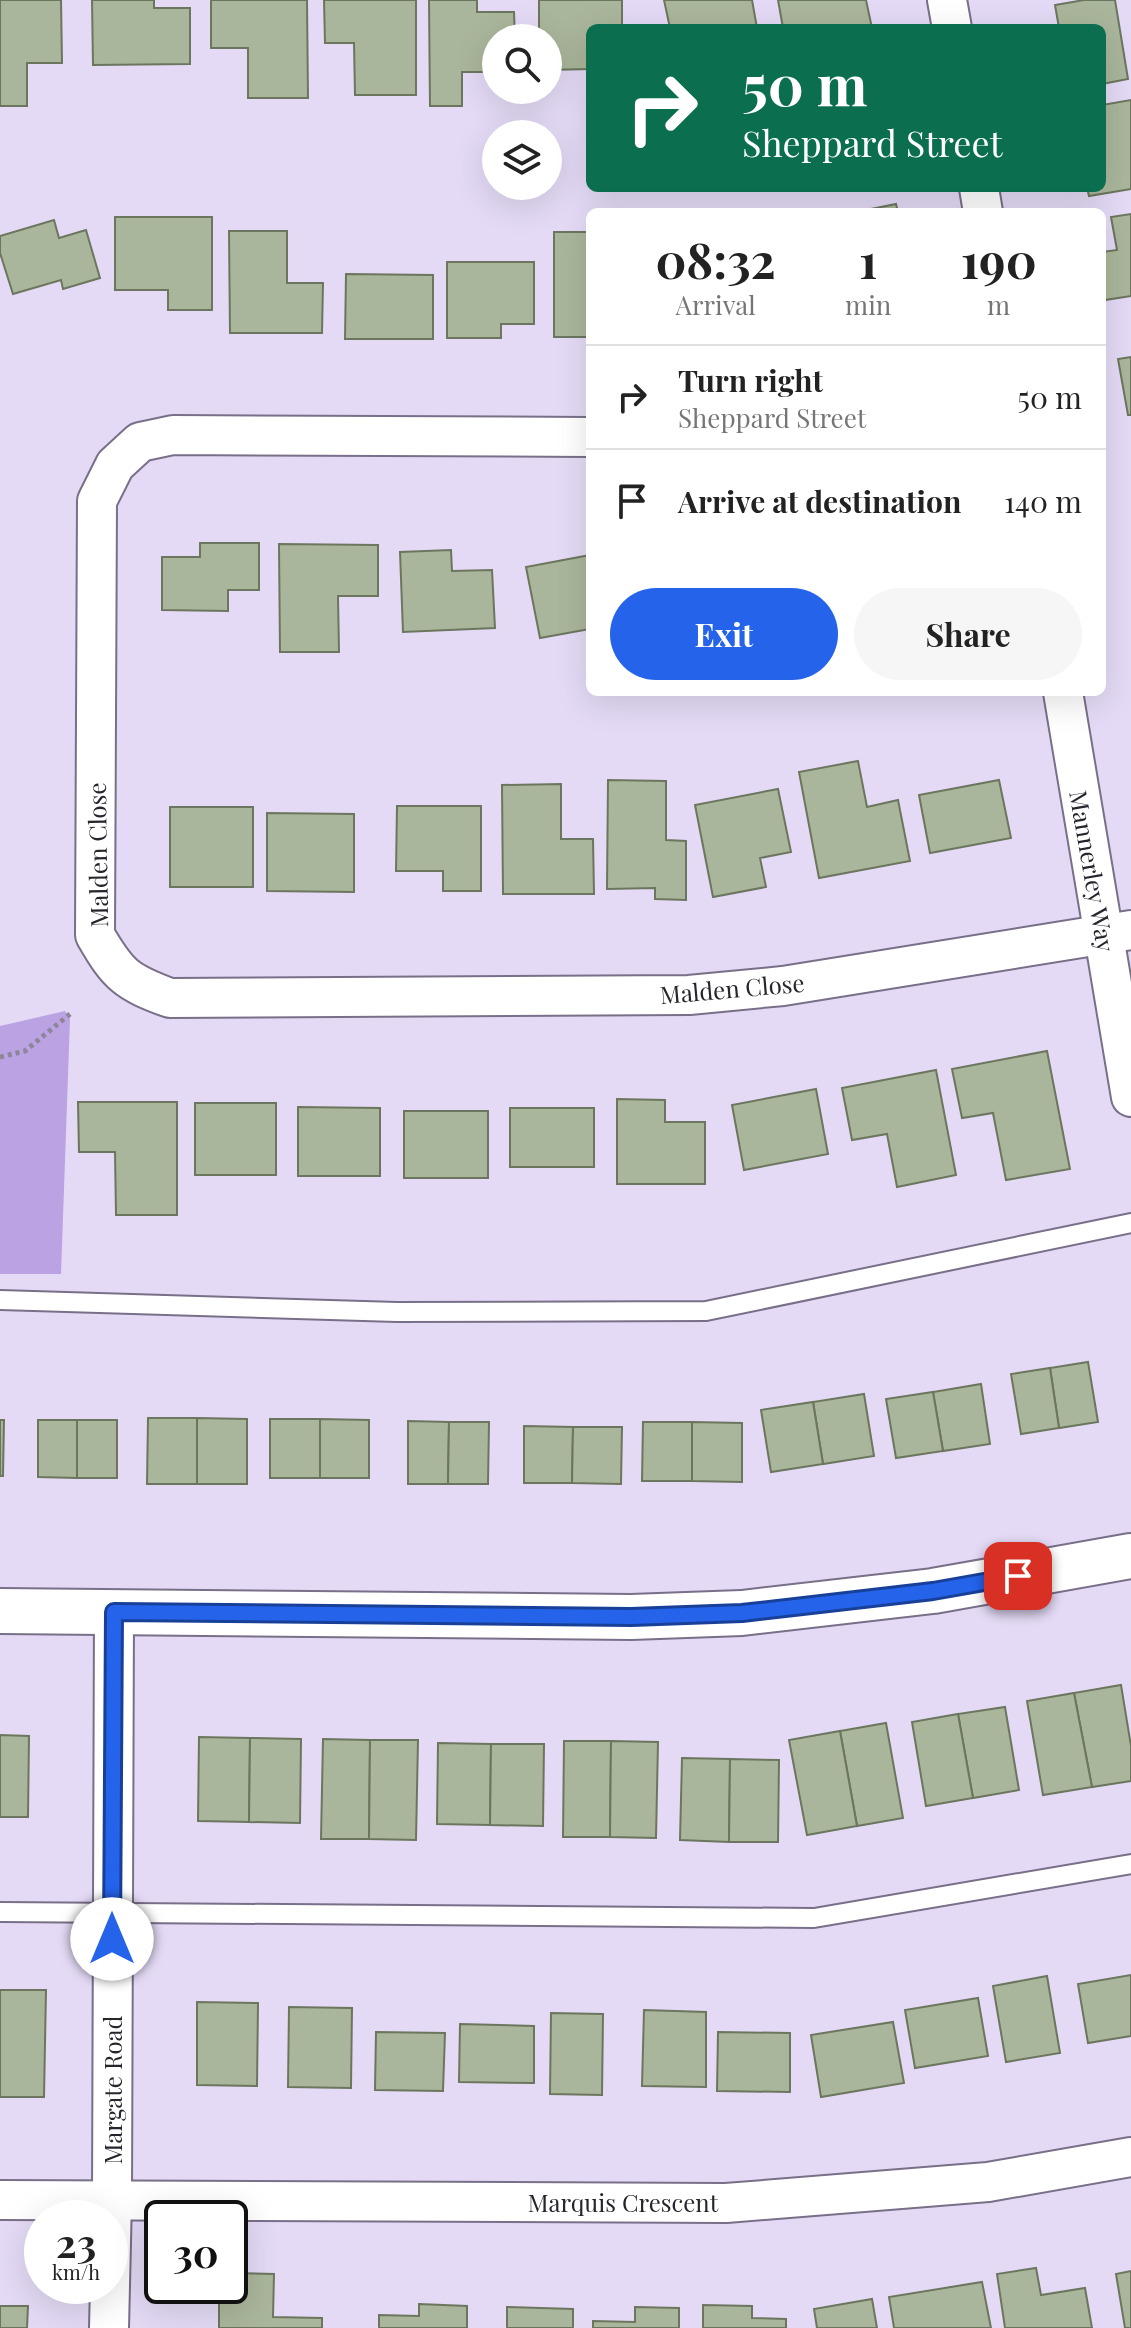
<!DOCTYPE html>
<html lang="en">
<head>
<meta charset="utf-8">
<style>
  :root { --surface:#fff; --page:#f6f6f6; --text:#222; --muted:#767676; --line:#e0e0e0; --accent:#2563eb }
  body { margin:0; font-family:"Playfair Display",serif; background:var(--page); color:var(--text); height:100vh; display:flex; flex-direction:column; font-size:30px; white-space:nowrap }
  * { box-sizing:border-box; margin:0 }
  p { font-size:26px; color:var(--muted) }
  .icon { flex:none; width:44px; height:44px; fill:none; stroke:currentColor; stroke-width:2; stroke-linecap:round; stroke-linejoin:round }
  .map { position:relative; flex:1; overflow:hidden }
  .details { position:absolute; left:586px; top:208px; width:520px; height:488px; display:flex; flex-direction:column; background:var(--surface); border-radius:12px; box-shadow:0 8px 32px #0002 }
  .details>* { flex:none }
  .banner { position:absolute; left:586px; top:24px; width:520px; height:168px; border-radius:12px; box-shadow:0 8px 32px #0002; background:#0b6e4f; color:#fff; overflow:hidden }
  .buttons { position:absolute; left:482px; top:24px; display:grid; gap:16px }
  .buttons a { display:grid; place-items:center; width:80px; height:80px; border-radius:50%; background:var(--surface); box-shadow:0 8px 32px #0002; font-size:40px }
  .speed { position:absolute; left:24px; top:2200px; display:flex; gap:16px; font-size:40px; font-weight:700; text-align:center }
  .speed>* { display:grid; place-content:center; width:104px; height:104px; border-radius:50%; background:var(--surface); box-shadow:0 8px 32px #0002; line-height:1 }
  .speed small { font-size:20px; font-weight:400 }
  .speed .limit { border:4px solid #111; border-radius:12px; background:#fff; color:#111 }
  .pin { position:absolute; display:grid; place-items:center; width:68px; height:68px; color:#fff; margin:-34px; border-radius:16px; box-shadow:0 4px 12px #0006 }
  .me { position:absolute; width:88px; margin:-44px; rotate:0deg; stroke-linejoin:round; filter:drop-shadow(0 0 6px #0008) }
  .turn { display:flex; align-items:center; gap:28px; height:168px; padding:0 24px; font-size:36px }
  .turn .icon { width:104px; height:104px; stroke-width:2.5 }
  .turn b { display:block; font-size:56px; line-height:68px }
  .eta { display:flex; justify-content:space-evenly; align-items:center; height:136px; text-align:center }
  .eta b { font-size:48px; font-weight:700; line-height:56px }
  .action { display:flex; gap:16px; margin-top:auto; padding:16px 24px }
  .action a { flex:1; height:92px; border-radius:48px; background:var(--accent); color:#fff; font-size:32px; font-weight:700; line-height:92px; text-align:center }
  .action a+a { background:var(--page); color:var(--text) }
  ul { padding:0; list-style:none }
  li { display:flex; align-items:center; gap:24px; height:104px; padding:0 24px; border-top:2px solid var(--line) }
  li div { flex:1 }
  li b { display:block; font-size:30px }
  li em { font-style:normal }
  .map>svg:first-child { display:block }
</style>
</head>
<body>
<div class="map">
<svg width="1131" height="2328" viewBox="0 0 1131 2328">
  <rect width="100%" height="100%" fill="#e4daf6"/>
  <path fill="#bba2e2" d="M65,1011L70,1019L61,1274H0V1026Z"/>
  <g fill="#aab69b" stroke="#6c765e" stroke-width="2">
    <path d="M0,0H61L62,63H27V106H0Z"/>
    <path d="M92,0H154V8H190V64L93,65Z"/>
    <path d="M211,0H307L308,98H248V48H211Z"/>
    <path d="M324,0H416V95H355L354,43H325Z"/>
    <path d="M429,0H477V12H514L515,38H496V72H462V106H430Z"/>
    <path d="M539,0H622V28H590V69L548,70V38H539Z"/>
    <path d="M664,0H752L757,28H670Z"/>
    <path d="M778,0H866L872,28H783Z"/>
    <path d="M1084,0H1115L1128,79L1102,84V28H1059L1055,5Z"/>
    <path d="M1131,100V189L1089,196L1087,188H1102V105Z"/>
    <path d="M896,204L898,212H856Z"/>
    <path d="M1131,214V296L1105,300L1102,252L1117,250L1111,217Z"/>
    <path d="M115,217H212V310H168V290H115Z"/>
    <path d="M54,220L59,238L86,230L100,278L63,289L61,280L13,294L0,253V236Z"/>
    <path d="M229,231H287V283H323L322,333H230Z"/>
    <rect x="554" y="232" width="36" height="105"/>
    <path d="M447,262H534V324H501V338H447Z"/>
    <path d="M346,274L433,275V339H345Z"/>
    <path d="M1131,357V415H1128L1118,359Z"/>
    <path d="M200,543H259V590H228V611L162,610V557H200Z"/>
    <path d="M279,544L378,545V596H338L339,652H280Z"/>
    <path d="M451,550L452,571L492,570L495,628L403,632L400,552Z"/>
    <path d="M590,555V629L540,638L526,567Z"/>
    <path d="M858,761L867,807L898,800L910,861L819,878L799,772Z"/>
    <path d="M608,780L666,781V840L686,841V900L655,899V888L607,889Z"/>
    <path d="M999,780L1011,838L930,853L919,795Z"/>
    <path d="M561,784V839H593L594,894H503L502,785Z"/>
    <path d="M778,789L791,852L760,858L766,887L713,897L695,805Z"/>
    <path d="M397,806H481V891H443V871H396Z"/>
    <rect x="170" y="807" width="83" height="80"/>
    <path d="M267,813L354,814V892L267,891Z"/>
    <path d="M1047,1051L1070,1169L1006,1180L993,1113L962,1118L952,1069Z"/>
    <path d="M936,1070L956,1175L897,1187L887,1134L852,1140L842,1088Z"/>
    <path d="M816,1089L828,1154L744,1170L732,1105Z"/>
    <path d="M617,1099L665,1100V1122H705V1184H617Z"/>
    <path d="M78,1102H177V1215H116L115,1152H79Z"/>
    <rect x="195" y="1103" width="81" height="72"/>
    <path d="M298,1107L380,1108V1176H298Z"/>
    <rect x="510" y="1108" width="84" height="59"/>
    <rect x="404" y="1111" width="84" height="67"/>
    <path d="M1088,1362L1098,1422L1059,1428L1050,1368Z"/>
    <path d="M1050,1368L1059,1428L1021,1434L1011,1374Z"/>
    <path d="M981,1384L990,1444L943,1451L933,1392Z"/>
    <path d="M933,1392L943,1451L896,1458L886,1399Z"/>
    <path d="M864,1394L874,1456L823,1464L813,1402Z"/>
    <path d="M813,1402L823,1464L771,1472L761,1410Z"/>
    <path d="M148,1418H197V1484H147Z"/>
    <path d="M197,1418L247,1419V1484H197Z"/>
    <rect x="270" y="1419" width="50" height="59"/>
    <path d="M320,1419L369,1420V1478H320Z"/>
    <path d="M0,1420H4L3,1476H0Z"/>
    <path d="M38,1420H77V1478L38,1477Z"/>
    <rect x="77" y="1420" width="40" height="58"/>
    <path d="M408,1421L449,1422L448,1484H408Z"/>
    <path d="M449,1422H489L488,1484H448Z"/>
    <path d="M643,1422H692V1481H642Z"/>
    <path d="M692,1422L742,1423V1482L692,1481Z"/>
    <path d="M524,1426L573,1427L572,1483H524Z"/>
    <path d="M573,1427H622L621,1484L572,1483Z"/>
    <path d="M1121,1685L1131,1746V1781L1092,1787L1074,1693Z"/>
    <path d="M1074,1693L1092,1787L1043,1795L1027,1701Z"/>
    <path d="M1005,1707L1019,1790L973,1798L958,1714Z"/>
    <path d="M958,1714L973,1798L926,1806L912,1722Z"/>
    <path d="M886,1723L903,1818L857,1826L840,1731Z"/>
    <path d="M840,1731L857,1826L807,1835L789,1740Z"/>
    <path d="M0,1735L29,1736L28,1817H0Z"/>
    <path d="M199,1737L250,1738L249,1822L198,1821Z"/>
    <path d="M250,1738L301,1739L300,1823L249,1822Z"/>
    <path d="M323,1739L370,1740L369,1839H321Z"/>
    <path d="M370,1740H418L416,1840L369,1839Z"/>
    <path d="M564,1741H611L610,1837H563Z"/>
    <path d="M611,1741L658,1742L656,1838L610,1837Z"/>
    <path d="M438,1743L491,1744L490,1825L437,1824Z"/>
    <path d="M491,1744H544L543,1826L490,1825Z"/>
    <path d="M682,1758L730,1759L729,1842L680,1840Z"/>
    <path d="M730,1759L779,1760L778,1842H729Z"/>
    <path d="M1131,1975V2036L1088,2043L1078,1984Z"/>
    <path d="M1047,1976L1060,2053L1006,2062L993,1986Z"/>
    <path d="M0,1990H46L44,2097H0Z"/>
    <path d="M978,1998L988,2056L915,2068L905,2010Z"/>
    <path d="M197,2002L258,2003L257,2086L197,2085Z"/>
    <path d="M289,2007L352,2008L351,2088L288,2087Z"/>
    <path d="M644,2010L706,2012V2087L642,2086Z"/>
    <path d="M551,2013L603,2014L602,2095L550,2094Z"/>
    <path d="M893,2022L904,2083L821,2097L811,2035Z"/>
    <path d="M460,2024L534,2026V2083L459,2082Z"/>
    <path d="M376,2032L445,2033L443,2091L375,2090Z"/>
    <path d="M718,2032L790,2033V2092L717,2091Z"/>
    <path d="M1036,2268L1041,2295L1085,2288L1092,2328H1005L997,2274Z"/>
    <path d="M1131,2271V2328H1125L1116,2274Z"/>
    <path d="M230,2273L274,2274L273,2317L322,2318V2328H219V2286H230Z"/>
    <path d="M982,2282L991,2328H894L889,2297Z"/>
    <path d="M872,2299L877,2328H817L814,2309Z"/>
    <path d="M419,2304L467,2306V2328H379V2315L419,2316Z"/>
    <path d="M703,2305L752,2306V2318L786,2319V2328H703Z"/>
    <path d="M0,2306H28L27,2328H0Z"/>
    <path d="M507,2307L573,2309V2328H507Z"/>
    <path d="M635,2307L679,2308V2328H593V2321L635,2322Z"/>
  </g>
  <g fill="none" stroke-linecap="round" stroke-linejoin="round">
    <defs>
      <g id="service">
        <path d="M0,1300L397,1312L706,1311L1131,1223"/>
        <path d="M0,1912L814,1918L1131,1864"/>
      </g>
      <g id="minor">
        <path d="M947,0L952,28"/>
        <path d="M979,188L983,212"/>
        <path d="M590,437L173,435L140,442L115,465L97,501L95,935C118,975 126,982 170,998L689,995L783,986L1131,930"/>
        <path d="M1063,692L1131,1097"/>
        <path d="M0,2200L726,2203L988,2182L1131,2157"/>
        <path d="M109,2328L112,2199L114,1612"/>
      </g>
      <path id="tertiary" d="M0,1611L631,1617L742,1613L933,1591L1131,1556"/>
    </defs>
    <use href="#service" stroke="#796f88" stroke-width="22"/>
    <use href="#minor" stroke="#796f88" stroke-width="42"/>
    <use href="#tertiary" stroke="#796f88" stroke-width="48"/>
    <path stroke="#8d8699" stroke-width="5" stroke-dasharray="4 4" stroke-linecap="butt" d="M0,1057L25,1051L70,1014"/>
    <use href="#service" stroke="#fff" stroke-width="18"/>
    <use href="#minor" stroke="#fff" stroke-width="38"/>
    <use href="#tertiary" stroke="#fff" stroke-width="44"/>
  </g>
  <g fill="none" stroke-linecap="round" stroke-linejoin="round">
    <defs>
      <path id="route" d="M112,1939L114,1612L631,1617L742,1613L933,1591L1018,1576"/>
    </defs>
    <use href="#route" stroke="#184099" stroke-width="20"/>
    <use href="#route" stroke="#2563eb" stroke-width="14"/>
  </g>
  <g text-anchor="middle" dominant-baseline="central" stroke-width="8" stroke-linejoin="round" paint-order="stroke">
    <g font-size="24" fill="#27242e" stroke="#fff">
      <text transform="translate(97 855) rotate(-91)">Malden Close</text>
      <text transform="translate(1093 871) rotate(80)">Mannerley Way</text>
      <text transform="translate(732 988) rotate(-5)">Malden Close</text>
      <text transform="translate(112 2090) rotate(-90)">Margate Road</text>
      <text x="623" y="2202">Marquis Crescent</text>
    </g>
  </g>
</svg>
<div class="buttons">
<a><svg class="icon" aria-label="search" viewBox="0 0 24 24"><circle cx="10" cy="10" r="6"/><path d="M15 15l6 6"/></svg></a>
<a><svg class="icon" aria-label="layers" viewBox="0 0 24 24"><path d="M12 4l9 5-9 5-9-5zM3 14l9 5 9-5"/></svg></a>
</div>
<div class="speed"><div>23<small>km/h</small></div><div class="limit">30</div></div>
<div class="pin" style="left:1018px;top:1576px;background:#d93025"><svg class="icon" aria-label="arrive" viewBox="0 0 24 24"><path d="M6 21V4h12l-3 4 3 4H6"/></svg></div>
<svg class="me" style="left:112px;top:1939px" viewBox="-20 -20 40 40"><circle r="19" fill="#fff"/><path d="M0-13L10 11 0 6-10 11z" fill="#2563eb"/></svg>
<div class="banner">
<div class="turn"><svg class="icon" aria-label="right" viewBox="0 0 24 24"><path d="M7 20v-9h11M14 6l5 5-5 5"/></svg><div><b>50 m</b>Sheppard Street</div></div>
</div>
<section class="details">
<div class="eta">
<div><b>08:32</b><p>Arrival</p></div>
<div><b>1</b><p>min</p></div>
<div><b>190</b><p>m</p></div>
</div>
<ul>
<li><svg class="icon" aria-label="right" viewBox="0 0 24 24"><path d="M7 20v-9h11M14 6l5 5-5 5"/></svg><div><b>Turn right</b><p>Sheppard Street</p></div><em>50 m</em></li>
<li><svg class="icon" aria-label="arrive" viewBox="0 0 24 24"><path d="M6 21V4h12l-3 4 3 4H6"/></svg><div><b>Arrive at destination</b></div><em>140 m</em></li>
</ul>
<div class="action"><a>Exit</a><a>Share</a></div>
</section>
</div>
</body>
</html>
